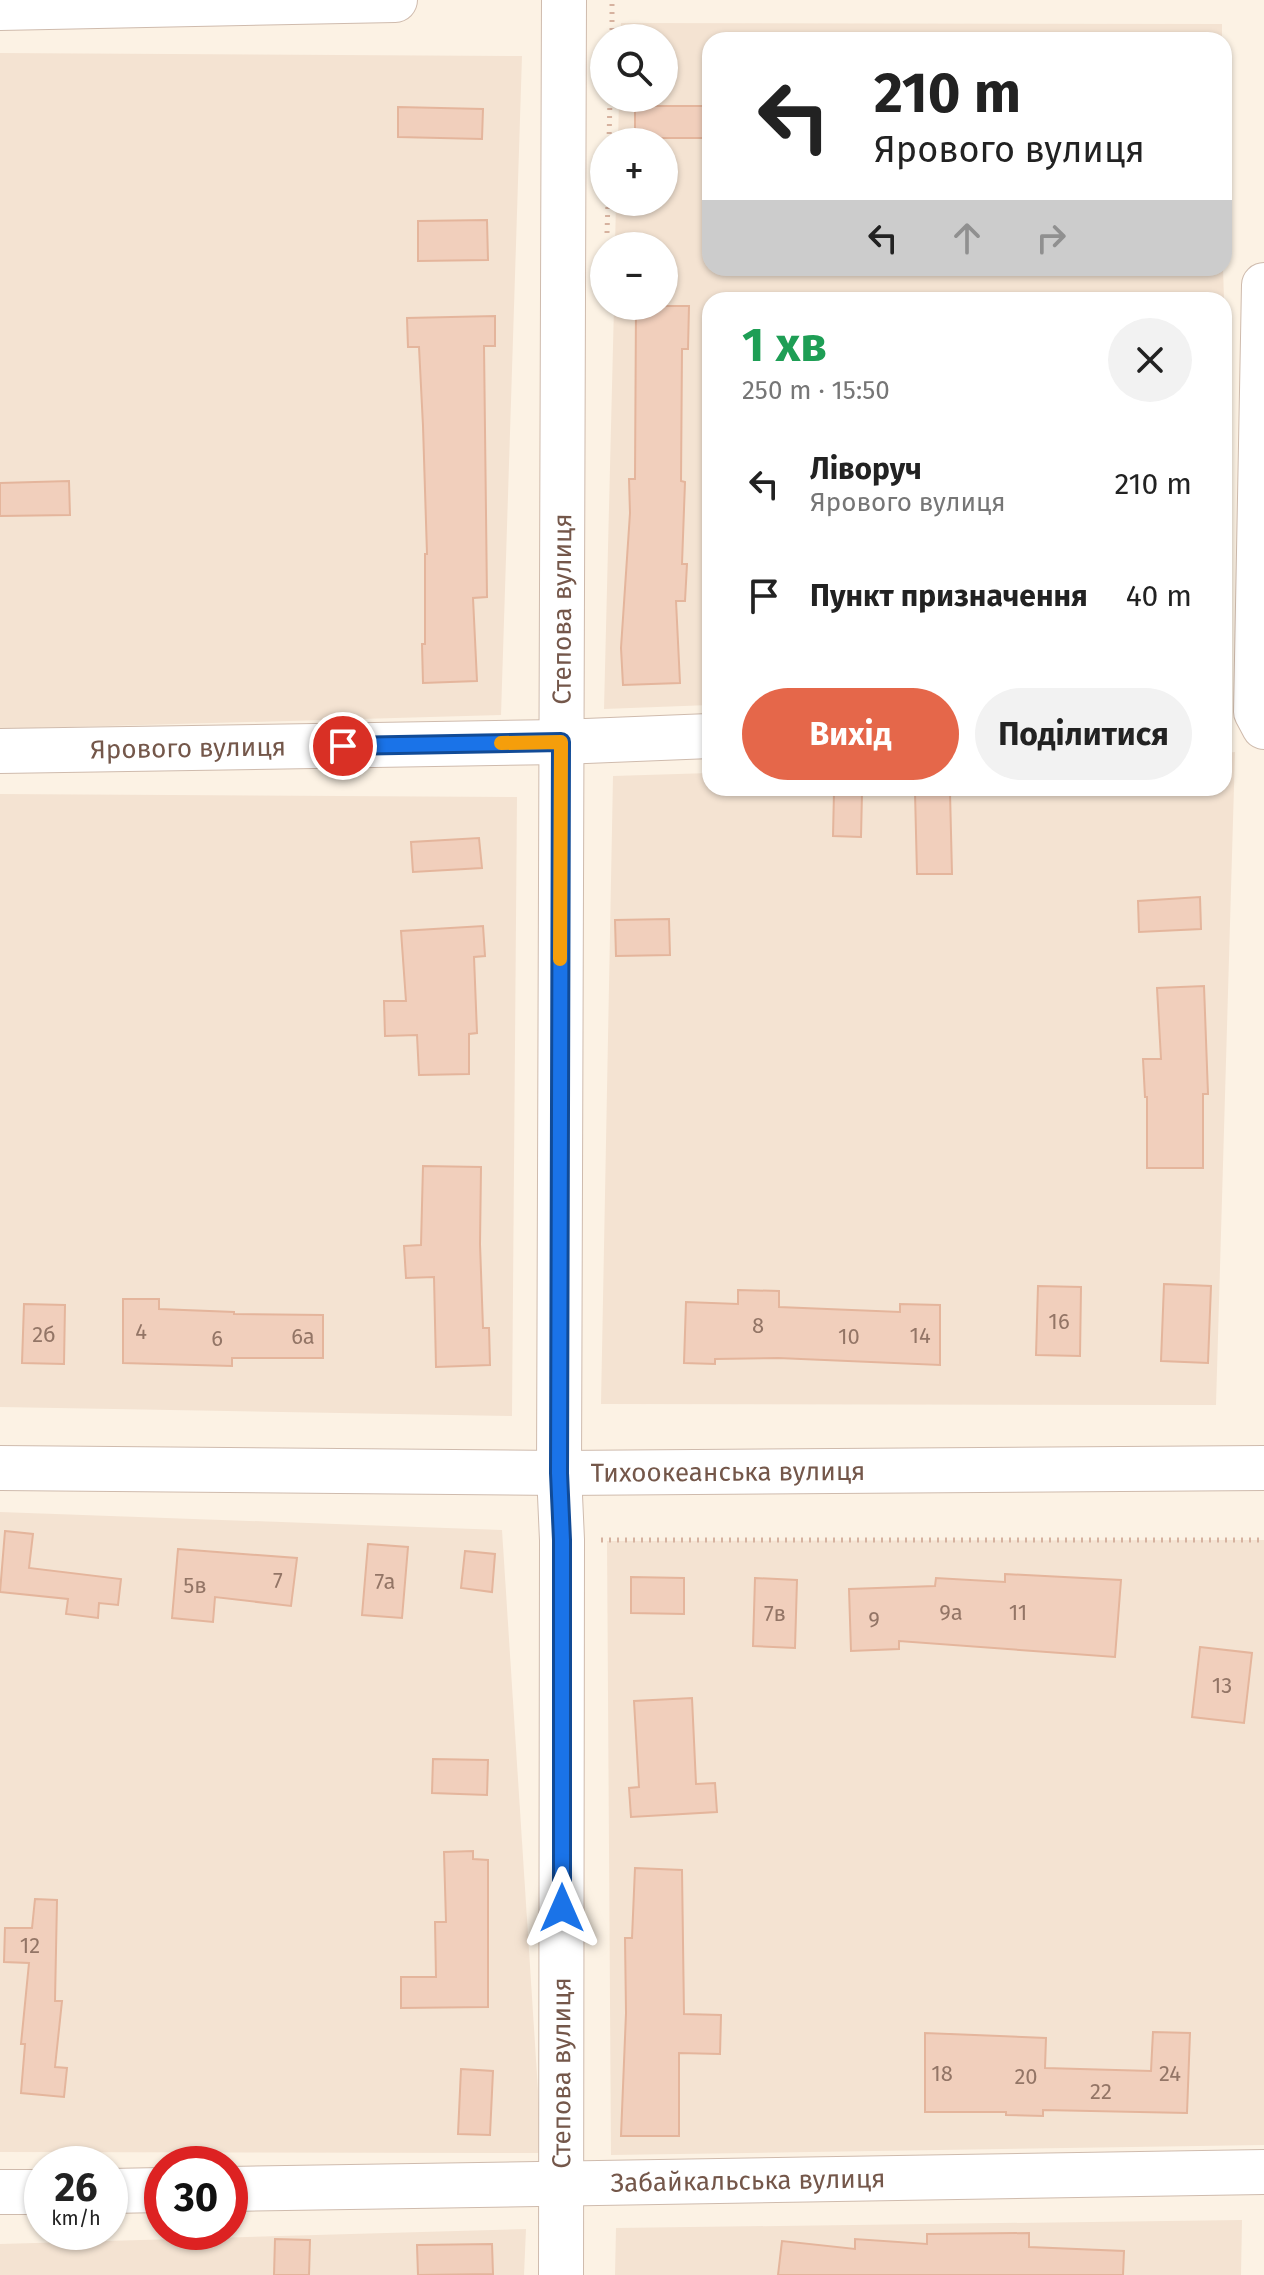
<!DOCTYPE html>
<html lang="uk">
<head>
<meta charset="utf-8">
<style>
  :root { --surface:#fff; --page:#f2f2f2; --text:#222; --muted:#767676; --accent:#e5674a }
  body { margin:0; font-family:"Fira Sans",sans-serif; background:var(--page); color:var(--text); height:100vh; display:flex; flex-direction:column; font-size:30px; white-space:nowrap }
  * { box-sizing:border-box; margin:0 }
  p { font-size:26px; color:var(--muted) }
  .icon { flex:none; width:44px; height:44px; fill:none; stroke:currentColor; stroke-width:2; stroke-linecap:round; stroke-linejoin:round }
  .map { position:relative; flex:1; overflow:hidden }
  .panel { position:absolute; left:702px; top:292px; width:530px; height:504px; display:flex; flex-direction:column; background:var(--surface); border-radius:24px; box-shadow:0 2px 6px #0004 }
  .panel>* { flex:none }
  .banner { position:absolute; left:702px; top:32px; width:530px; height:244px; border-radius:24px; box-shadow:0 2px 6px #0004; background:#fff; color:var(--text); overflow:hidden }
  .buttons { position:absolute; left:590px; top:24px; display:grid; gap:16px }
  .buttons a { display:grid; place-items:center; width:88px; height:88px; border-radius:50%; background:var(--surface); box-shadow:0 2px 6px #0004; font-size:40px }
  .speed { position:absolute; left:24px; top:2146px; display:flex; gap:16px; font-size:40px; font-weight:700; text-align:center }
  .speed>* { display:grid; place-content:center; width:104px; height:104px; border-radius:50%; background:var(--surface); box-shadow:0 2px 6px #0004; line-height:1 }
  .speed small { font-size:20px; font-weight:400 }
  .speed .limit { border:12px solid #d22; background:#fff; color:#111 }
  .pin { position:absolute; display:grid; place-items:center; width:68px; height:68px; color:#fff; margin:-34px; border:4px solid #fff; border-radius:50%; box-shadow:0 2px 8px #0007 }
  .me { position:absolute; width:88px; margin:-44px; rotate:0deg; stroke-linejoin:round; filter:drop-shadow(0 0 6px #0008) }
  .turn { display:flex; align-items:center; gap:28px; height:168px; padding:0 40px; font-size:36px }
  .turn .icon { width:104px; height:104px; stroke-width:2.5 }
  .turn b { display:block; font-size:56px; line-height:68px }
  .lanes { display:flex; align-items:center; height:76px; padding:0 40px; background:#0003; justify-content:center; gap:40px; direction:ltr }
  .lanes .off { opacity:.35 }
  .round { display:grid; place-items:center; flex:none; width:84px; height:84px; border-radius:42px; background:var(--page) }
  .headline { display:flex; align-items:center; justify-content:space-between; height:136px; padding:0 40px }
  h1 { font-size:48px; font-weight:700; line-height:60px; color:#1e9e55 }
  .primary-button { display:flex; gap:16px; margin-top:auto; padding:16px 40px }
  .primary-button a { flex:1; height:92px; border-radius:48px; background:var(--accent); color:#fff; font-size:32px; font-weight:700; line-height:92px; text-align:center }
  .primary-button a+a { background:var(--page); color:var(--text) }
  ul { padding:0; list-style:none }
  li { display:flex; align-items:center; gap:24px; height:112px; padding:0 40px }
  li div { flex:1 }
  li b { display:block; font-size:30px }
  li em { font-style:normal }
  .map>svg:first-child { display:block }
</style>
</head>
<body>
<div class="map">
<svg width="1264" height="2275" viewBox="0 0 1264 2275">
  <rect width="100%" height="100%" fill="#fcf2e4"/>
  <g fill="#f4e3d2">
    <path d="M621,23L1222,24V40H710V268H1223L1224,300H710V705L604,709L614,306H664V246H615L616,202H664V142H618L619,98H664V38H620Z"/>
    <path d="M0,53L522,56L501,715L0,729Z"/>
    <path d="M1224,333L1227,687H1224Z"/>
    <path d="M1235,752L1216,1405L601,1404L613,776L710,773V788H1224V753Z"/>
    <path d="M0,794L517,797L512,1416L0,1407Z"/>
    <path d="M0,1512L502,1530L542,2153L0,2152Z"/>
    <path d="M1264,1540V2145L611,2155L607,1541Z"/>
    <path d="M1242,2220L1241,2275H615L616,2228Z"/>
    <path d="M526,2229L524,2275H0V2244Z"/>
  </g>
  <g fill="#f1cfbc" stroke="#e4b59c" stroke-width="2">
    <rect x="635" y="106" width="71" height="32"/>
    <path d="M398,107L483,109L482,139L398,137Z"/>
    <path d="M487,220L488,260L418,261V221Z"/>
    <path d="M636,306H689L688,349H682L681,481L685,482L682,564H687L685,601H676L680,683L623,685L621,648L630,513L629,479H635Z"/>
    <path d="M495,316V346H484L487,597L473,598L477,681L423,683L422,644H425V554H427L423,426L419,347H408L407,318Z"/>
    <path d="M69,481L70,515L0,516V483Z"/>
    <path d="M834,792L862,793L861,837L833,836Z"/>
    <path d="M915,792H950L952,874H917Z"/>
    <path d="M479,838L482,868L413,872L411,842Z"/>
    <path d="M1200,897L1201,929L1139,932L1138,901Z"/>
    <path d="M669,919L670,955L616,956L615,920Z"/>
    <path d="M483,926L485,956L474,957L477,1033L469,1034V1074L419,1075L417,1035L385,1036L384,1001H406L401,931Z"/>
    <path d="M1204,986L1208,1094H1203V1168H1147V1097H1145L1143,1059H1161L1157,988Z"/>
    <path d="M423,1166L481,1167L480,1244L483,1328H489L490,1365L436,1367L434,1277L406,1278L404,1246L421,1245Z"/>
    <path d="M1164,1284L1211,1286L1208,1363L1161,1361Z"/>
    <path d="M1038,1286L1081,1287L1080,1356L1036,1355Z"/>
    <path d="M738,1290L779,1291V1307L900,1312V1304L940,1305V1365L778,1358L715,1359V1364L684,1363L686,1302L738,1304Z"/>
    <path d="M123,1299H159V1309L234,1312V1314L323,1315V1358H232V1366L123,1363Z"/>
    <path d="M24,1304L65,1305L64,1364L22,1363Z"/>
    <path d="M5,1531L33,1534L29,1568L121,1579L118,1605L99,1603L98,1618L66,1614L68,1599L0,1592Z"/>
    <path d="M368,1544L408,1547L402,1618L362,1615Z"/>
    <path d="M178,1549L297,1558L291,1606L215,1597L213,1622L172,1618Z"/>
    <path d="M465,1551L495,1554L492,1592L461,1588Z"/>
    <path d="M1005,1574L1121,1580L1115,1657L899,1641V1649L851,1651L849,1589L935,1586L936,1578L1005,1582Z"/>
    <path d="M631,1577L684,1578V1614L631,1613Z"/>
    <path d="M755,1578L797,1580L795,1648L753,1646Z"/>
    <path d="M1200,1647L1252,1653L1244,1723L1192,1717Z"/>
    <path d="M692,1698L696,1784L715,1783L717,1812L631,1817L629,1788L639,1787L634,1701Z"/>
    <path d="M433,1759L488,1760L487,1795L432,1793Z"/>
    <path d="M473,1851V1859L488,1860V2007L401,2008V1977H436L435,1922H446L444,1852Z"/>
    <path d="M635,1868L682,1870L684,2014L721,2015L720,2054L679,2053V2136H621L626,2013L625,1938H632Z"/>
    <path d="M35,1899L57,1900L55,2001H62L55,2067L67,2068L64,2097L21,2093L25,2044H21L29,1963L4,1962L5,1928H32Z"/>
    <path d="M1153,2032L1190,2033L1187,2113L1043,2110V2116L1006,2115V2112H925V2033L1046,2038L1045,2068L1151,2071Z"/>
    <path d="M461,2069L493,2071L490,2135L458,2134Z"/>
    <path d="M1029,2233V2247L1124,2251L1123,2275H778L782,2241L855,2249V2239L927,2244V2234Z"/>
    <path d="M275,2239L310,2240L309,2275H274Z"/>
    <path d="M492,2244L493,2274L418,2275L417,2245Z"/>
  </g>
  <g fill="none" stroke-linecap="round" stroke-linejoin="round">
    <defs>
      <g id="minor">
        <path d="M0,8L395,0"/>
        <path d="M1264,285L1256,712L1264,727"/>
        <path id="s1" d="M0,751L561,742L710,736"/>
        <path id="s2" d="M0,1468L559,1473L1264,1468"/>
        <path id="s3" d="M230,2189L1264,2172"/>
        <path d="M110,2191L162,2190"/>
        <path d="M0,2192H42"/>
        <path id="s4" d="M561,2275L562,1540L559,1473L564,0"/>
      </g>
    </defs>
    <use href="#minor" stroke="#cfbbad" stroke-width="46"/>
    <g stroke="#d6b29f" stroke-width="5" stroke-dasharray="2 6" stroke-linecap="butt">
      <path d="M612,38V0"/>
      <path d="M609,142L610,98"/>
      <path d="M607,233L608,202"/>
      <path d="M601,1540H1264"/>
    </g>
    <use href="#minor" stroke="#fff" stroke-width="44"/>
  </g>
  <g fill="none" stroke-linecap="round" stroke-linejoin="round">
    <defs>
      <path id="route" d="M343,746L561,742L559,1473L562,1540V1908"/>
    </defs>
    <use href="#route" stroke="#114b97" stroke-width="20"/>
    <use href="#route" stroke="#1a73e8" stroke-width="14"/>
    <path stroke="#f59e0b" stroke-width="14" d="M501,743L561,742L560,959"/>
  </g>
  <g text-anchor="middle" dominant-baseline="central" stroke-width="6" stroke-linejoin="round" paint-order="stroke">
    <g font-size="22" fill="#937566">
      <text x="1059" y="1321">16</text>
      <text x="758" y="1325">8</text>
      <text x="141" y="1331">4</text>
      <text x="44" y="1334">2б</text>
      <text x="920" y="1335">14</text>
      <text x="303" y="1336">6а</text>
      <text x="849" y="1336">10</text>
      <text x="217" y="1338">6</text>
      <text x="278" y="1580">7</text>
      <text x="385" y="1581">7а</text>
      <text x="195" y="1585">5в</text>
      <text x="951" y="1612">9а</text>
      <text x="1018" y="1612">11</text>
      <text x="775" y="1613">7в</text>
      <text x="874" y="1619">9</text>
      <text x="1222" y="1685">13</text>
      <text x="30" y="1945">12</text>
      <text x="942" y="2073">18</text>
      <text x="1170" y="2073">24</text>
      <text x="1026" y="2076">20</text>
      <text x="1101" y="2091">22</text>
    </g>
    <g font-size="26" fill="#74574a" stroke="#fff6ea">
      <text stroke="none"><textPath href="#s4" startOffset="1666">Степова вулиця</textPath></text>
      <text stroke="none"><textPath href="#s1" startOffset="188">Ярового вулиця</textPath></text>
      <text stroke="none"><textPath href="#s2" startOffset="728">Тихоокеанська вулиця</textPath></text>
      <text stroke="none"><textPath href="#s4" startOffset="202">Степова вулиця</textPath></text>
      <text stroke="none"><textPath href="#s3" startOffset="518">Забайкальська вулиця</textPath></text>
    </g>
  </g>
</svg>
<div class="buttons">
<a><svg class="icon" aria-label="search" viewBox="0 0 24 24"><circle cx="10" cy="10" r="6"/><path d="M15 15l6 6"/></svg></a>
<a>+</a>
<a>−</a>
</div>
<div class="speed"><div>26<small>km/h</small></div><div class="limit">30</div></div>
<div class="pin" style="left:343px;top:746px;background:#d93025"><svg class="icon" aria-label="arrive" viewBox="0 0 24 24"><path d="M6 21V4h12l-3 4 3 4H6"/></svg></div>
<svg class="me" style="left:562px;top:1908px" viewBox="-20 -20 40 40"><path d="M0-17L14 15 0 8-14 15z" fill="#1a73e8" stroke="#fff" stroke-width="4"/></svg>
<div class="banner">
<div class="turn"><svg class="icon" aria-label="left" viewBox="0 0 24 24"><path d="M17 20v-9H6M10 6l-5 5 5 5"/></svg><div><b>210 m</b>Ярового вулиця</div></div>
<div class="lanes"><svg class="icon" aria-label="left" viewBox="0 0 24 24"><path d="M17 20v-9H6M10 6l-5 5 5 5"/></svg><svg class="icon off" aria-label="ahead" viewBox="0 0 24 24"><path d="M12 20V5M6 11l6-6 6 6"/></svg><svg class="icon off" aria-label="right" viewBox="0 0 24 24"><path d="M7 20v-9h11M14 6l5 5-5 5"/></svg></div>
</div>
<section class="panel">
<div class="headline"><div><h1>1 хв</h1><p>250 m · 15:50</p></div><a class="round"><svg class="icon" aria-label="close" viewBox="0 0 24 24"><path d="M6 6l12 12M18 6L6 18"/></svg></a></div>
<ul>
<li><svg class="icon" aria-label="left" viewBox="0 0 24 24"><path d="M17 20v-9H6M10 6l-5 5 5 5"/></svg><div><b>Ліворуч</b><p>Ярового вулиця</p></div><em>210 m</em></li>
<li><svg class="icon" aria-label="arrive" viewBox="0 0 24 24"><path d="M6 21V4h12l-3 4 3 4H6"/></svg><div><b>Пункт призначення</b></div><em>40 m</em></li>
</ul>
<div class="primary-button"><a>Вихід</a><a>Поділитися</a></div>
</section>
</div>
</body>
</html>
